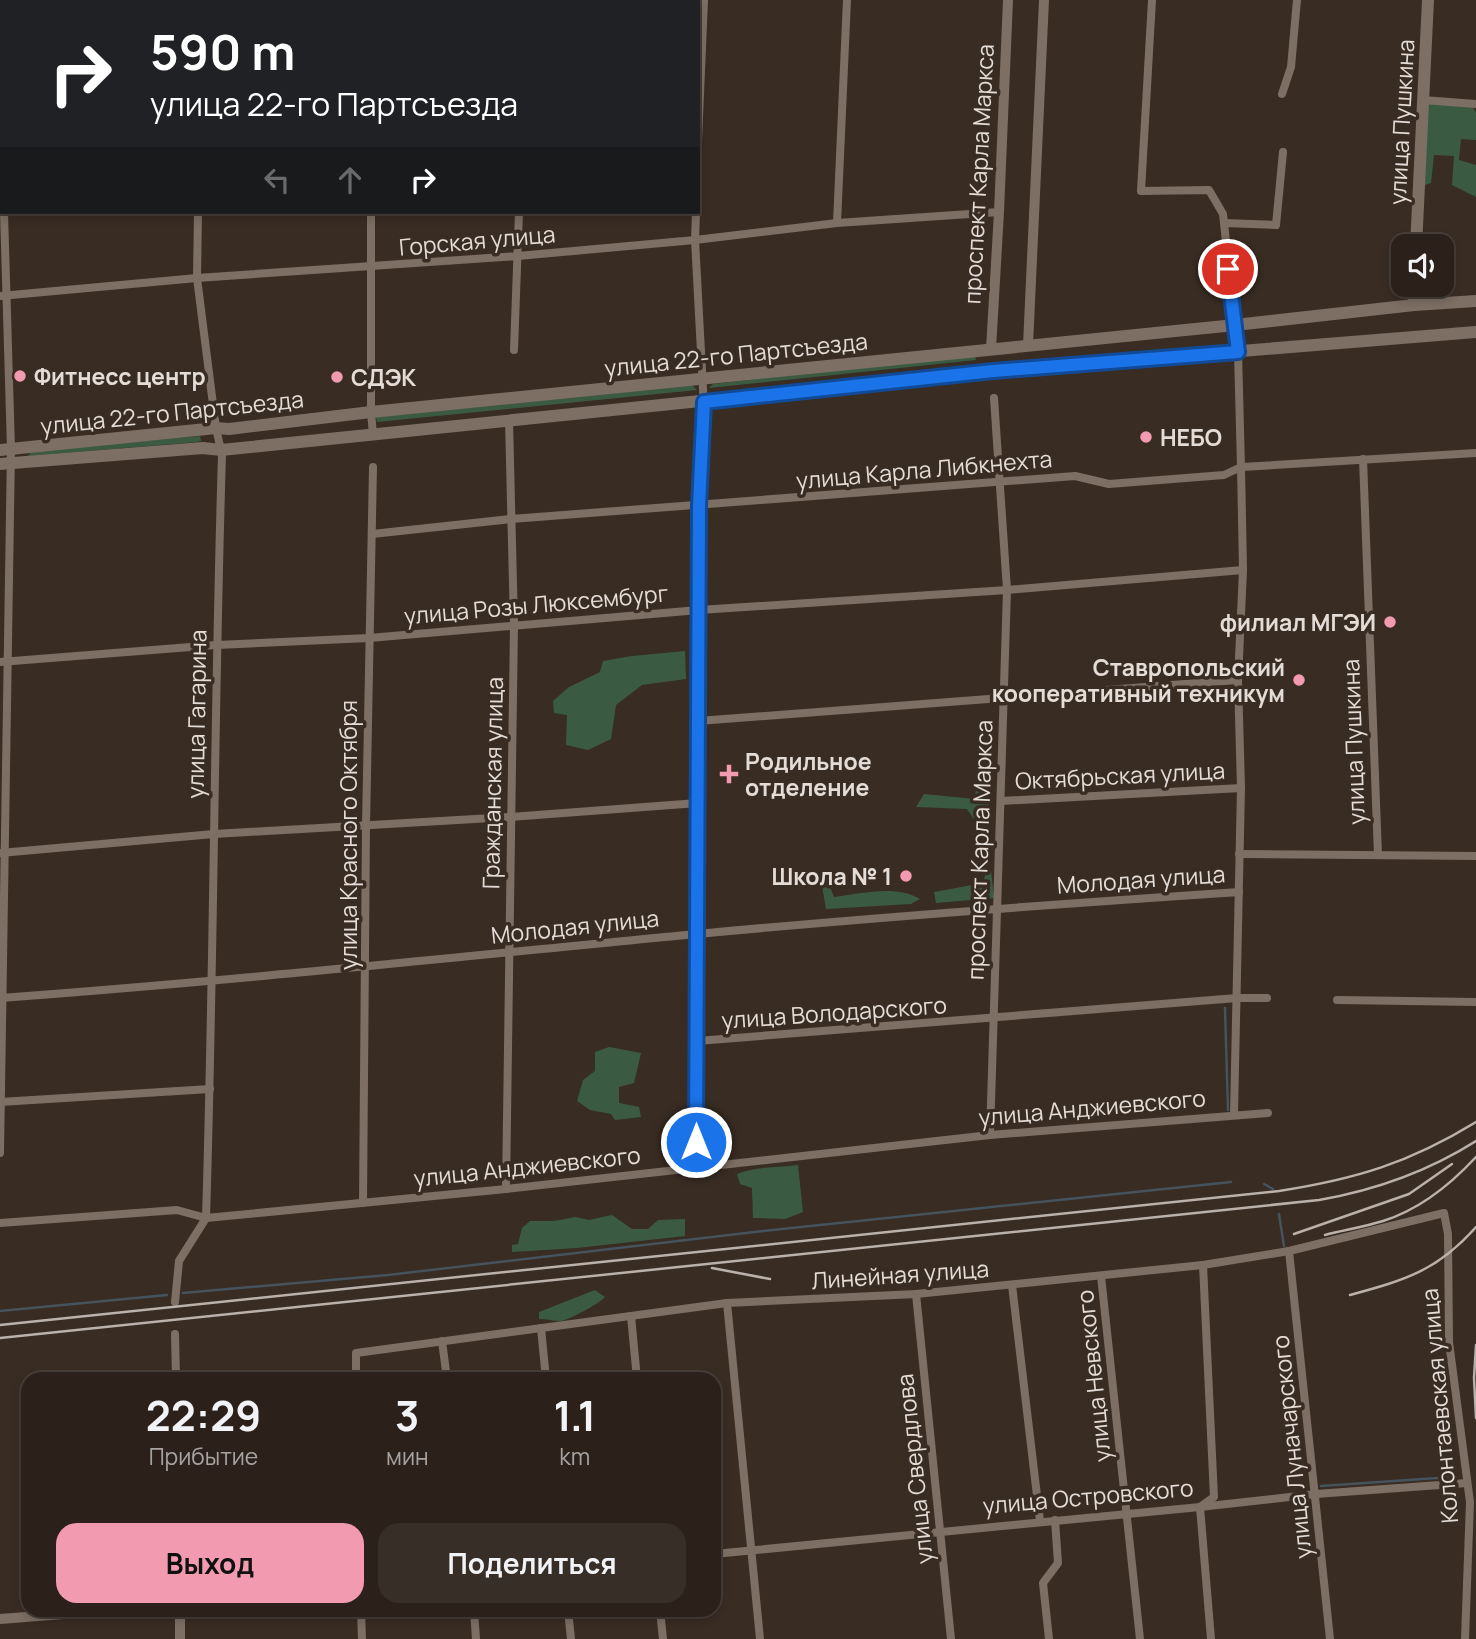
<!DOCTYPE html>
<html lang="ru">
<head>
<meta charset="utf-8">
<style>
  :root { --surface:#2b211a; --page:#372e27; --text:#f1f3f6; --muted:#a6a3a2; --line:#473e39; --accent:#f29aaf }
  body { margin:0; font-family:Manrope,sans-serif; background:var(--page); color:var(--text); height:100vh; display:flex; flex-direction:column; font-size:26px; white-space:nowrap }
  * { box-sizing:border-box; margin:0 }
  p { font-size:23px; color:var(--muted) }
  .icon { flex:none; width:38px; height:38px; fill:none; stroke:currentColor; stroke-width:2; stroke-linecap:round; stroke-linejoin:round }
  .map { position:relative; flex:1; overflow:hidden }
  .panel { position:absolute; left:21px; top:1372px; width:700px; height:245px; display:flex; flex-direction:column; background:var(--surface); border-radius:21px; box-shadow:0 4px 10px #0003,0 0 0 2px var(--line) }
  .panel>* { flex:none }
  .top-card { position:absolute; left:0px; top:0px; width:700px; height:214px; box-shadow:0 4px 10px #0003,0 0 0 2px var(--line); background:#202124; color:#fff; overflow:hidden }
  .tools { position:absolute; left:1391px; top:234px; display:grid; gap:14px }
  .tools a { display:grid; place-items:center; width:63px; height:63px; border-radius:14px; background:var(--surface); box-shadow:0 4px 10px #0003,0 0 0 2px var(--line); font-size:35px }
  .pin { position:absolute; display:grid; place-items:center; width:60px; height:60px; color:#fff; margin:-30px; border:4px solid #fff; border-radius:50%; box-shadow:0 2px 7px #0007 }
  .me { position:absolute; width:77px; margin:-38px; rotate:0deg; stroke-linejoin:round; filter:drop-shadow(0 0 5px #0008) }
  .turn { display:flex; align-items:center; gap:24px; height:147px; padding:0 35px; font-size:32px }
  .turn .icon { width:91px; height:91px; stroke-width:2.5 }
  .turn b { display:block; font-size:49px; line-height:60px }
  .lanes { display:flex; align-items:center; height:66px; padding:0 35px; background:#0003; justify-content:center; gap:35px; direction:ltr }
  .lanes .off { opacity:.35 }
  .eta { display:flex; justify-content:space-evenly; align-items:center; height:119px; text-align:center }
  .eta b { font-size:42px; font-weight:700; line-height:49px }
  .button { display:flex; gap:14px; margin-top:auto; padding:14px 35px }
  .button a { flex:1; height:80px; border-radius:21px; background:var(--accent); color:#111; font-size:28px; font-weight:700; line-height:80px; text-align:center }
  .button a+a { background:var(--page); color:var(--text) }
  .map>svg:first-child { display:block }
</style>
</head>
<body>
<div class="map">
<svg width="1476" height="1639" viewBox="0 0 1476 1639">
  <rect width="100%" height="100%" fill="#392c23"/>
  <g fill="#3a5b42">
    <path d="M1424,101L1472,105L1476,113V140L1461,139L1459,160L1476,165V197L1452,185L1454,156L1434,155L1431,183L1422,186Z"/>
    <path d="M975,355L976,360L709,388L713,384Z"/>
    <path d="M692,385L697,390L377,422L376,417Z"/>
    <path d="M200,436L201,441L197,442L28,456L32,451Z"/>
    <path d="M685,651L686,679L642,685L616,705L611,739L588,750L566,745L567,715L554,713L553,701L569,687L600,672L603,661L632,656Z"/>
    <path d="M987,772L991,838L976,837L975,821L967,809L916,807L924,794L975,799L977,775Z"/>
    <path d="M991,870L994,898L936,903L934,892L983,883L986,872Z"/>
    <path d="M828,882L834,897C860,894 896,884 920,899L911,904L826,909L822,886Z"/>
    <path d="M609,1047L641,1053L634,1083L619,1087V1103L639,1107L641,1117L615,1120L611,1114L590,1110L577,1101L583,1080L595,1071V1052Z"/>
    <path d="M798,1165L803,1212L785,1219L753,1218L752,1188L740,1184L737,1174C756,1166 778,1168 798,1165Z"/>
    <path d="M612,1215L632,1229H648L658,1220L685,1219V1236L577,1248L512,1252V1245L518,1244L522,1228L530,1221H554L575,1217L589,1220Z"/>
    <path d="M595,1290L605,1297C600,1303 569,1320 561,1321C554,1321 546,1319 539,1319V1312Z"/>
  </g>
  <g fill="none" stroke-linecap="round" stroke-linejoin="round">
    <g stroke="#44535c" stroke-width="2.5">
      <path d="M1225,1008L1228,1110"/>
      <path d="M1264,1184L1273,1189"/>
      <path d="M1279,1214L1284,1246"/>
      <path d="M183,1293L388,1275L763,1231L1231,1182"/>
      <path d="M0,1311L167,1295"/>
      <path d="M1321,1486L1452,1477"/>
    </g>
    <g stroke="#7e6f64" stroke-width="8">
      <path d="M0,0L2,79"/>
      <path d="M1152,0L1141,191L1209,190L1223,214L1238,352L1241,467L1243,570L1238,680L1241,788L1234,1114"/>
      <path d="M200,2V0"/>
      <path d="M376,2V0"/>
      <path d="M526,2V0"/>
      <path d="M1282,94L1291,67L1297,0"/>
      <path d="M1423,100L1476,104"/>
      <path d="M0,115H2"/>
      <path d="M698,141L704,0"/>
      <path d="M0,205H2"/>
      <path d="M198,212L197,278L216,428L222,455C214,709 214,964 206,1218"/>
      <path d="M371,212V412L373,435"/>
      <path d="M696,212L695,240L704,408L699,506L696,1167"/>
      <path d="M837,223L847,0"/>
      <path d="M1224,223L1276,225L1283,152"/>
      <path d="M0,296L197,278L518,256L695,240L837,223L999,212"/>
      <path d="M514,350L519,212"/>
      <path d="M1363,459L1378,855"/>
      <path d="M372,534L511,519L1075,476L1109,484L1224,475L1241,467L1476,453"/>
      <path d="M0,662L216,645L369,638L699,610L1007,590L1243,570"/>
      <path d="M698,721L1238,680"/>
      <path d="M1001,801L1241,788"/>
      <path d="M0,853L214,834L510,817L698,803"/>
      <path d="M1239,854L1476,856"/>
      <path d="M0,998C233,981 465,956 697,934C877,917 1058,904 1239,892"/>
      <path d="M1337,1000L1476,1002"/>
      <path d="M697,1041L1237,998H1267"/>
      <path d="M0,1102L210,1089"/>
      <path d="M990,1135L1007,590L994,398"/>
      <path d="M0,1153L11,449L4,212"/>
      <path d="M506,1189L514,625L509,420"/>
      <path d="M363,1203L366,825L373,467"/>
      <path d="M0,1223L177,1210L206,1218L506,1189L990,1135L1268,1113"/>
      <path d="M1289,1251L1330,1639"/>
      <path d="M1203,1265L1214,1497L1200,1507L1211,1639"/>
      <path d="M1101,1276L1140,1639"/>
      <path d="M1012,1285L1040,1521"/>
      <path d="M916,1294L951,1639"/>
      <path d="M175,1302L179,1261L206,1218"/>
      <path d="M727,1303L760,1639"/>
      <path d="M631,1316L637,1379"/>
      <path d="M541,1328L546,1379"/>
      <path d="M175,1334L176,1379"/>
      <path d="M442,1341L447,1379"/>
      <path d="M356,1379V1353L727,1303L916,1294L1203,1265L1289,1251L1444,1213L1448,1234L1449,1342L1470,1502L1465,1639"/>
      <path d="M714,1554L1200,1507L1316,1494L1467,1483"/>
      <path d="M361,1610L362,1639"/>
      <path d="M474,1610L476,1639"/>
      <path d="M568,1610L571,1639"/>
      <path d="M660,1610L663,1639"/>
      <path d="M1049,1639L1043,1583L1058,1563L1055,1520"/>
    </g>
    <g stroke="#7e6f64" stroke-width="10">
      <path d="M1028,345L1044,0"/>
      <path d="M991,349L999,212L1008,0"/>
      <path d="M180,1610V1639"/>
      <path d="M0,1619L114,1610"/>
    </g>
    <g stroke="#7e6f64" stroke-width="12">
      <path d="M1416,247L1428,0"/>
      <path d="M1414,305V285"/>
      <path d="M0,450L216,428L229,429L371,412L1235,325L1414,305L1476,301"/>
      <path d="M0,464L203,448L221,450L993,371L1476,332"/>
    </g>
    <g stroke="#bab1aa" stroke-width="2.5">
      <path d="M1294,1234L1409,1194L1452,1164"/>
      <path d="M1325,1235C1344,1230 1364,1227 1383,1221C1418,1210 1451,1184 1476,1157"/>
      <path d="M712,1268L770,1279"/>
      <path d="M1350,1295C1405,1280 1437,1271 1476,1227"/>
      <path d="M0,1325L1279,1191C1356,1179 1409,1163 1476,1122"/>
      <path d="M0,1338L1319,1200C1376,1190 1427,1172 1476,1141"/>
      <path d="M1476,1345L1474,1378L1476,1418"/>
    </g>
  </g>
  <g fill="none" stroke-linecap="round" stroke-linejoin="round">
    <defs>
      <path id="route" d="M696,1142L699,506L704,402L993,371L1238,352L1228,269"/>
    </defs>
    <use href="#route" stroke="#114b97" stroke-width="18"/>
    <use href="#route" stroke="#1a73e8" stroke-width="12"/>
  </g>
  <g fill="#f29aaf" stroke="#392c23" stroke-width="2.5">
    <circle cx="20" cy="376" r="7"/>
    <circle cx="337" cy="377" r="7"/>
    <circle cx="1146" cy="437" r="7"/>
    <circle cx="1390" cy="622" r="7"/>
    <circle cx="1299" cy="680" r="7"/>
    <path d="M725.5 763.5h7v7h7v7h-7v7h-7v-7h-7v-7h7z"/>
    <circle cx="906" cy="876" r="7"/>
  </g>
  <g text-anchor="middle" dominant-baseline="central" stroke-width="7" stroke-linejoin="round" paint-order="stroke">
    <g font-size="23" fill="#e4dcd6" stroke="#392c23">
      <text transform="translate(1401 122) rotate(-87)">улица Пушкина</text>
      <text transform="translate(978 174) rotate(-87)">проспект Карла Маркса</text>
      <text transform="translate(477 240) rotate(-5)">Горская улица</text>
      <text transform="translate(736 354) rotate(-6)">улица 22-го Партсъезда</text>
      <text transform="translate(172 412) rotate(-6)">улица 22-го Партсъезда</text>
      <text transform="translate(924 469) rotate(-5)">улица Карла Либкнехта</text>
      <text transform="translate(536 604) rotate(-5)">улица Розы Люксембург</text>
      <text transform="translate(196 714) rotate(-89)">улица Гагарина</text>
      <text transform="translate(1353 742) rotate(-92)">улица Пушкина</text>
      <text transform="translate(1120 775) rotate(-3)">Октябрьская улица</text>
      <text transform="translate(492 783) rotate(-89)">Гражданская улица</text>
      <text transform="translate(348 835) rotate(-90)">улица Красного Октября</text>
      <text transform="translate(979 850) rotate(-88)">проспект Карла Маркса</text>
      <text transform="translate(1141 879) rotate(-4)">Молодая улица</text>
      <text transform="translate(575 926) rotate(-6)">Молодая улица</text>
      <text transform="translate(834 1012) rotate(-4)">улица Володарского</text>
      <text transform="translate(1092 1107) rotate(-5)">улица Анджиевского</text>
      <text transform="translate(527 1166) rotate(-6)">улица Анджиевского</text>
      <text transform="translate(900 1274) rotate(-4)">Линейная улица</text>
      <text transform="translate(1093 1376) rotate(-96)">улица Невского</text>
      <text transform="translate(1439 1406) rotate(-95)">Колонтаевская улица</text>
      <text transform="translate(1291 1447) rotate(-96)">улица Луначарского</text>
      <text transform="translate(914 1469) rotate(-96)">улица Свердлова</text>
      <text transform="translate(1088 1496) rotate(-5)">улица Островского</text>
    </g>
    <g font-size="23" font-weight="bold" fill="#e4dcd6" stroke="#392c23" text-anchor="start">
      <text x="34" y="376">Фитнесс центр</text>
      <text x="351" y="377">СДЭК</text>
      <text x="1160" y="437">НЕБО</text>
      <text x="1376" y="622" text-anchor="end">филиал МГЭИ</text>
      <text x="1285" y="667" text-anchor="end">Ставропольский<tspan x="1285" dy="26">кооперативный техникум</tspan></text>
      <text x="745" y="761">Родильное<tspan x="745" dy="26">отделение</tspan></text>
      <text x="892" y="876" text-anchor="end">Школа № 1</text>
    </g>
  </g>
</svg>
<div class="tools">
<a><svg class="icon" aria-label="sound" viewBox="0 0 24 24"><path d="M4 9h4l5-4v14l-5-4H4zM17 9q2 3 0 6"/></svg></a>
</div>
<div class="pin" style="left:1228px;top:269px;background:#d93025"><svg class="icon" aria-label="arrive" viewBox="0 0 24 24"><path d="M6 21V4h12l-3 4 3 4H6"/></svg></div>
<svg class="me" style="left:696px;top:1142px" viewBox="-20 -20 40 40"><circle r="17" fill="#1a73e8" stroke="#fff" stroke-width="3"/><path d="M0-11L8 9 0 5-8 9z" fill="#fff"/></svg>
<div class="top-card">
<div class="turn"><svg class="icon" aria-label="right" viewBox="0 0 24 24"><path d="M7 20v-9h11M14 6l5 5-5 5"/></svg><div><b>590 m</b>улица 22-го Партсъезда</div></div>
<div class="lanes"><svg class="icon off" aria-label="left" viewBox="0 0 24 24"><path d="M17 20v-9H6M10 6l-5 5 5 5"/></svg><svg class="icon off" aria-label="ahead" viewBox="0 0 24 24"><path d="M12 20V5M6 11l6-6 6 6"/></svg><svg class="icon" aria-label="right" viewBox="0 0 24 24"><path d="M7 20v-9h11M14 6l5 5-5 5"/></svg></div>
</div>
<section class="panel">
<div class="eta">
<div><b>22:29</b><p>Прибытие</p></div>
<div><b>3</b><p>мин</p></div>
<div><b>1.1</b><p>km</p></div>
</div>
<div class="button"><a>Выход</a><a>Поделиться</a></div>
</section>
</div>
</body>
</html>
